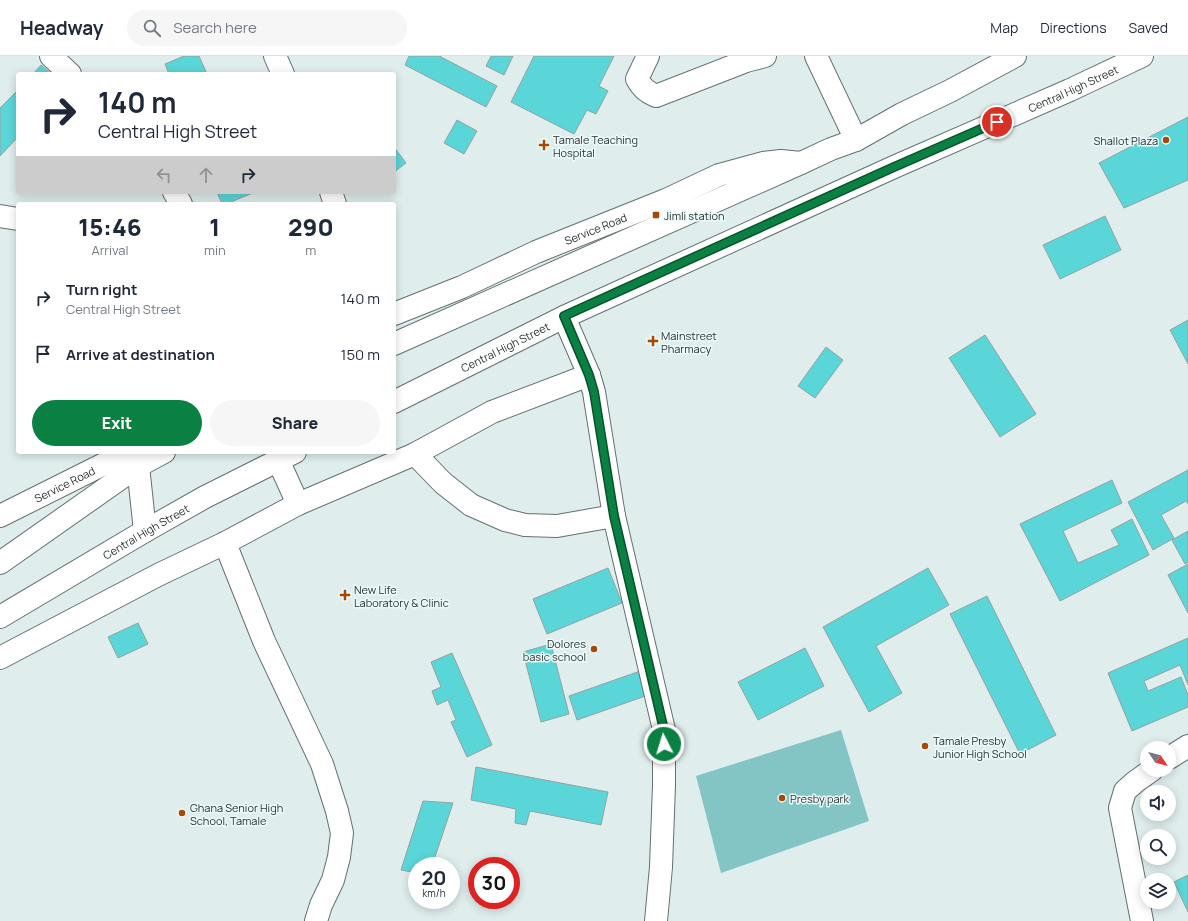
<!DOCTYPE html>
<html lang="en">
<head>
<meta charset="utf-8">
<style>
  :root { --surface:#fff; --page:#f6f6f7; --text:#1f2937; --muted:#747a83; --line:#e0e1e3; --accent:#0b8043 }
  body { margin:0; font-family:Manrope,sans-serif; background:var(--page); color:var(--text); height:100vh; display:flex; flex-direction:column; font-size:15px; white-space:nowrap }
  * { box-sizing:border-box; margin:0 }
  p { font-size:13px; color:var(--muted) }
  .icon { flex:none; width:22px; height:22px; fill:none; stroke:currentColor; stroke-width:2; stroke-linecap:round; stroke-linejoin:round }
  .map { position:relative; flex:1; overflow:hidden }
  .details { position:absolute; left:16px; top:146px; width:380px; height:252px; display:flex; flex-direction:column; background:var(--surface); border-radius:4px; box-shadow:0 2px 10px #0003 }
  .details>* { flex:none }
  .top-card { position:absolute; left:16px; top:16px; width:380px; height:122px; border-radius:4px; box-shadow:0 2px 10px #0003; background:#fff; color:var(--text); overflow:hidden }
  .needle { width:26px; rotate:125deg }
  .tools { position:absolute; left:1140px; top:685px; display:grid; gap:8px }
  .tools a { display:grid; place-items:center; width:36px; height:36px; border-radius:50%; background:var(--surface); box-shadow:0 2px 10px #0003; font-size:20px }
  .speed { position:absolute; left:408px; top:801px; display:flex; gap:8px; font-size:20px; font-weight:700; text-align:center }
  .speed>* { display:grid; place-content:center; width:52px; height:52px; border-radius:50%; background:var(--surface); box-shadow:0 2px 10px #0003; line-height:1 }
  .speed small { font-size:10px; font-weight:400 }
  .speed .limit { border:6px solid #d22; background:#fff; color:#111 }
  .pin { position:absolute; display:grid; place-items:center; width:34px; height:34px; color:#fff; margin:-17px; border:2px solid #fff; border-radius:50%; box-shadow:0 1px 4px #0007 }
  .me { position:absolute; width:44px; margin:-22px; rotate:355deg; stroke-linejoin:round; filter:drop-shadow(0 0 3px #0008) }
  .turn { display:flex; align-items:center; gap:14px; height:84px; padding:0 16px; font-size:18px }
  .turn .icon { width:52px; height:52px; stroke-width:2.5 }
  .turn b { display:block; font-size:28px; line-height:34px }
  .lanes { display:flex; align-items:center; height:38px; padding:0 16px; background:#0003; justify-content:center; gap:20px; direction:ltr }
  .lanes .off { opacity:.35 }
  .eta { display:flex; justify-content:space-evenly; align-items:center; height:68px; text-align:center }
  .eta b { font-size:24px; font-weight:800; line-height:28px }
  .cta { display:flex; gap:8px; margin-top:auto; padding:8px 16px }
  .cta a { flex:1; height:46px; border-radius:24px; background:var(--accent); color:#fff; font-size:16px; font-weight:800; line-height:46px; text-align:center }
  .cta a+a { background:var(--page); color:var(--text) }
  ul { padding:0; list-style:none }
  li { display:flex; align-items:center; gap:12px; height:56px; padding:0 16px }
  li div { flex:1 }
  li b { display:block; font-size:15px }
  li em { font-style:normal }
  header { display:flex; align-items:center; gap:24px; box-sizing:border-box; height:56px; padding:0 20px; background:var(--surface); border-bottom:1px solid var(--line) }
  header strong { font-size:19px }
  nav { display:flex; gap:22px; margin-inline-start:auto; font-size:14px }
  .search { width:280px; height:36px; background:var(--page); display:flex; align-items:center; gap:10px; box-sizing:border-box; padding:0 14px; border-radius:22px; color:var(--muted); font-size:15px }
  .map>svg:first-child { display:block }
</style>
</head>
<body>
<header>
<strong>Headway</strong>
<div class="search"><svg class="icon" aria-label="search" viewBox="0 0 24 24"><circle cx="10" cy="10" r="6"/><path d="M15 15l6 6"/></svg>Search here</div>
<nav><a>Map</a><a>Directions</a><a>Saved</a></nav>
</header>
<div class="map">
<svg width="1188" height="865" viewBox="0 0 1188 865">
  <rect width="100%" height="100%" fill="#dfeded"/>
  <path fill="#83c5c5" d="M841,674L869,765L721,817L696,720Z"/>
  <g fill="#5ad6d8" stroke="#94a2a1">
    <path d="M184,0H199L207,18H169L165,8Z"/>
    <path d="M409,0H441V1L497,30L486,51L405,9Z"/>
    <path d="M491,0H513L504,19L486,10Z"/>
    <path d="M534,0H614L599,30L608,35L596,58L587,54L574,78L511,46Z"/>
    <path d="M41,9L51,18H33Z"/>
    <path d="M18,34V81L0,100V52Z"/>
    <path d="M1188,61V124L1124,152L1099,107Z"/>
    <path d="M457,64L477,75L464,98L444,87Z"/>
    <path d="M394,91L406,107L394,116Z"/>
    <path d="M217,136H255L226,148H222Z"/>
    <path d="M1105,160L1121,194L1060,223L1043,189Z"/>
    <path d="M1188,264V308L1170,274Z"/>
    <path d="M985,279L1036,358L1000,381L949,302Z"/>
    <path d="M826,291L843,304L815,342L798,330Z"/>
    <path d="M1188,414V448L1186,445L1161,459L1174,482L1153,494L1128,446Z"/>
    <path d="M1112,424L1122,447L1063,475L1078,507L1119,489L1111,474L1132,463L1149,499L1060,545L1020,468Z"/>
    <path d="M1188,475V506L1185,508L1172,484Z"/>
    <path d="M1188,508V557L1168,519Z"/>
    <path d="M608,512L622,547L547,578L533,543Z"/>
    <path d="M928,512L949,549L876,590L902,637L869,656L823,571Z"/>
    <path d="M987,540L1056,679L1020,698L950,558Z"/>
    <path d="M138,567L148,588L118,602L108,581Z"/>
    <path d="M1188,582V629L1180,609L1144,625L1148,635L1181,621L1188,639V651L1132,675L1108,617Z"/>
    <path d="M551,588L569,658L541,666L523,596Z"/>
    <path d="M805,592L824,630L758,664L738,626Z"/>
    <path d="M452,597L492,689L467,701L451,666L456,664L448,644L437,649L432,635L441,631L431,606Z"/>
    <path d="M643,614L651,638L577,664L569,640Z"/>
    <path d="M476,711L608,736L601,769L530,755L526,769L515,767L516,753L471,744Z"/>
    <path d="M423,745L453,747L432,810H417V817L401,814Z"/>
    <path d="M1188,819V856L1174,826Z"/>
  </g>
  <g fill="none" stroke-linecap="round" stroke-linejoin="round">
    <defs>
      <g id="minor">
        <path d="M51,0L70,18"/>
        <path d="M275,0L283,18"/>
        <path d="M648,0L637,23C642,32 647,36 656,40L746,5L765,0"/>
        <path d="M816,0L856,84"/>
        <path d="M174,136L181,148"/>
        <path d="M331,136L335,148"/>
        <path d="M0,160L18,163"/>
        <path id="s1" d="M394,258L462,231L536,196L666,144L719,119L763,107L781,105L801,107"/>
        <path d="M564,261L589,319L594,336L614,460L664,674V729L661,811L656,865"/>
        <path d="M415,398L443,427L471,449L505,464L525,469L557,470L614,460"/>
        <path d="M278,404L298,448"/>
        <path id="s2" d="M0,460L128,396"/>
        <path d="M225,487L264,585L322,708L337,755L342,777L339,801L333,824L321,849L316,865"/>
        <path d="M0,602L158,519L225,487L298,448L415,398L492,356L589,319"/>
        <path d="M1169,702L1188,690"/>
        <path d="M1142,865L1120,752L1125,735L1135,726L1152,714"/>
      </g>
      <g id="highway">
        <path d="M394,288L801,107L831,93L856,84L902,58L950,35L1015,0"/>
        <path id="s3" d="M394,346L564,261L894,111L1070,34L1142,0"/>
        <path d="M138,410L145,475"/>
        <path d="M0,507L138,410L164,396"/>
        <path id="s4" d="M0,561L145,475L205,441L295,396"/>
      </g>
    </defs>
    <use href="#minor" stroke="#647070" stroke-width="24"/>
    <use href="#highway" stroke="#647070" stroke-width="24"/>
    <use href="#minor" stroke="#fff" stroke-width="22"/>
    <use href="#highway" stroke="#fff" stroke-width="22"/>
  </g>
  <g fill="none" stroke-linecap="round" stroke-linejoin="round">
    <defs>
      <path id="route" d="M664,688V674L614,460L594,336L589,319L564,260L894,111L997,66"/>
    </defs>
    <use href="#route" stroke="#07532c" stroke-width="10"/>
    <use href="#route" stroke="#0b8043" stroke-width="7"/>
  </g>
  <g fill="#a94803" stroke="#ecfbfb" stroke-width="1.5">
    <circle cx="1166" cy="84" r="4"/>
    <path d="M542 83h4v4h4v4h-4v4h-4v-4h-4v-4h4z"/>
    <rect x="652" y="155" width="8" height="8" rx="2"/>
    <path d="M651 279h4v4h4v4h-4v4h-4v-4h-4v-4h4z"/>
    <path d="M343 533h4v4h4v4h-4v4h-4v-4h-4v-4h4z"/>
    <circle cx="594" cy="593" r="4"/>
    <circle cx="925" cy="690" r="4"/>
    <circle cx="782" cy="742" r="4"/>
    <circle cx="182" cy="757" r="4"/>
  </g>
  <g text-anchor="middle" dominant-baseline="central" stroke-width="3" stroke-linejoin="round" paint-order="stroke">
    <g font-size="11" fill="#2b3131" stroke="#ecfbfb">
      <text stroke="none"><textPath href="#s3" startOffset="748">Central High Street</textPath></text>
      <text stroke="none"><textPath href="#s1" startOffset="219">Service Road</textPath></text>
      <text stroke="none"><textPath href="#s3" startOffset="124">Central High Street</textPath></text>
      <text stroke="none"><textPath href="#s2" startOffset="72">Service Road</textPath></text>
      <text stroke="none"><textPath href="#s4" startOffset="169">Central High Street</textPath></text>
    </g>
    <g font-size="11" fill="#2b3131" stroke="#ecfbfb" text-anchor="start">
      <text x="553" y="83">Tamale Teaching<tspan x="553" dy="13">Hospital</tspan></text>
      <text x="1158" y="84" text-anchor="end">Shallot Plaza</text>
      <text x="664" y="159">Jimli station</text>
      <text x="661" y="279">Mainstreet<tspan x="661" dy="13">Pharmacy</tspan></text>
      <text x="354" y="533">New Life<tspan x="354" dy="13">Laboratory &amp; Clinic</tspan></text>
      <text x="586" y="587" text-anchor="end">Dolores<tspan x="586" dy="13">basic school</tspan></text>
      <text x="933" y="684">Tamale Presby<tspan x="933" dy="13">Junior High School</tspan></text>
      <text x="790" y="742">Presby park</text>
      <text x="190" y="751">Ghana Senior High<tspan x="190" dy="13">School, Tamale</tspan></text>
    </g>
  </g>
</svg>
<div class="tools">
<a><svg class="needle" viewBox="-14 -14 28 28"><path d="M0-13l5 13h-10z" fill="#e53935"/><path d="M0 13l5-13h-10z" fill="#747a83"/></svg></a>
<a><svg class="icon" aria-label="sound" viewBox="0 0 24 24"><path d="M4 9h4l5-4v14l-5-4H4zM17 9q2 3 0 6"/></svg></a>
<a><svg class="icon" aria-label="search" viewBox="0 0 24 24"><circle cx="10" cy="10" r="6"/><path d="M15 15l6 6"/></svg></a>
<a><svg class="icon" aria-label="layers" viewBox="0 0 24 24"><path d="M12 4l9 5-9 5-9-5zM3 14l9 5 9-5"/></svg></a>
</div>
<div class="speed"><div>20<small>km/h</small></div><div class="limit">30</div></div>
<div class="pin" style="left:997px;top:66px;background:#d93025"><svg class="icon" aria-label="arrive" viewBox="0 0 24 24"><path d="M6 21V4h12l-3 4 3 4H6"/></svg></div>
<svg class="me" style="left:664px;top:688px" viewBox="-20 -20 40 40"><circle r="17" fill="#0b8043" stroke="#fff" stroke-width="3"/><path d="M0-11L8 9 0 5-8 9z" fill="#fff"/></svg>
<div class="top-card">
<div class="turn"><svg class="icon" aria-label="right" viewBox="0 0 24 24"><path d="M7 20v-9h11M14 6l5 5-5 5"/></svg><div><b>140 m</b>Central High Street</div></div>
<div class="lanes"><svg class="icon off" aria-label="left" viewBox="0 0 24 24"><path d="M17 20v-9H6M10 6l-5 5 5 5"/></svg><svg class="icon off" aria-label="ahead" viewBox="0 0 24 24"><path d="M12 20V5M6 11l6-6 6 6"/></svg><svg class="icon" aria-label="right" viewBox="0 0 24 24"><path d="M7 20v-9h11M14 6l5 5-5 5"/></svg></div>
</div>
<section class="details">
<div class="eta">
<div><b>15:46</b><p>Arrival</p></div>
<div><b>1</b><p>min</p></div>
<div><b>290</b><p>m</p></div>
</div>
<ul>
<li><svg class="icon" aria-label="right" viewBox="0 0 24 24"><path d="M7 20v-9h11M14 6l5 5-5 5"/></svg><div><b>Turn right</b><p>Central High Street</p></div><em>140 m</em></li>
<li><svg class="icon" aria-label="arrive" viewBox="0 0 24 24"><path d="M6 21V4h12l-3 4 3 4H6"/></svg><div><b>Arrive at destination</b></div><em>150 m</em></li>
</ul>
<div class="cta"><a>Exit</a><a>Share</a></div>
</section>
</div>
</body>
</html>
